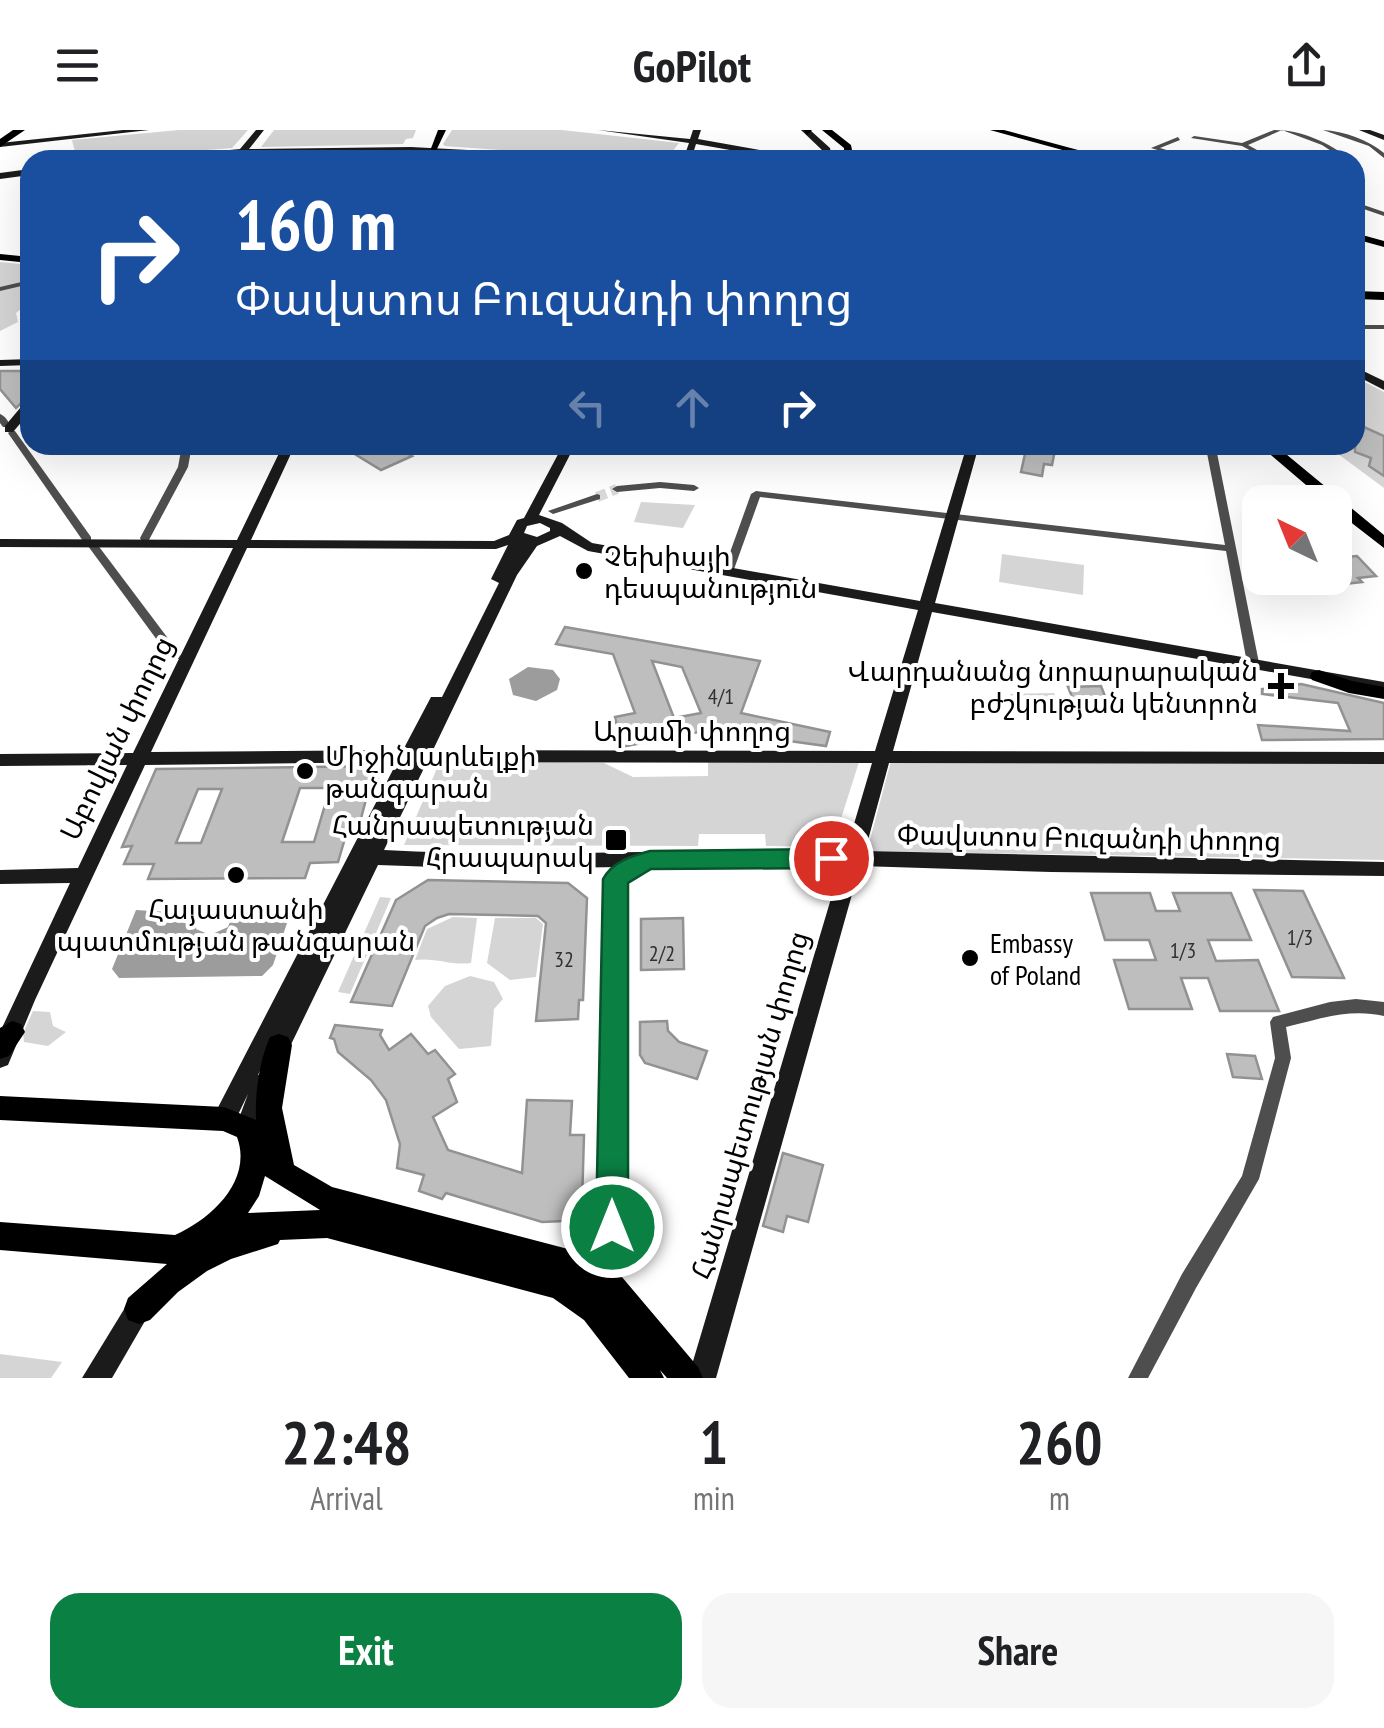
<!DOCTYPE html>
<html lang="en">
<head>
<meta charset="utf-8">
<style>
  :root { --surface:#fff; --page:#f6f6f6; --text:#202124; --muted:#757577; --accent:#0b8043 }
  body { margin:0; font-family:"PT Sans Narrow","Noto Sans Armenian",sans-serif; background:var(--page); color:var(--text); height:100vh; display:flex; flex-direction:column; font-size:38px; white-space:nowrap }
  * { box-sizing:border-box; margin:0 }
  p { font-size:32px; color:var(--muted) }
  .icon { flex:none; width:55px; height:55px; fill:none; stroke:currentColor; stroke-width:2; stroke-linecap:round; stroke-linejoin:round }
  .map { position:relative; height:1248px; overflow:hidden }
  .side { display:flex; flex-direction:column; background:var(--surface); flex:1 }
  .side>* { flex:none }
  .guide { position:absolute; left:20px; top:20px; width:1345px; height:305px; border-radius:30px; box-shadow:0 10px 40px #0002; background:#1a4fa0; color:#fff; overflow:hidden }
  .needle { width:65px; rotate:317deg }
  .controls { position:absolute; left:1242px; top:355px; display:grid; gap:20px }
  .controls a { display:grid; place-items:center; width:110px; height:110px; border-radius:20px; background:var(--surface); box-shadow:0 10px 40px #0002; font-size:50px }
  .pin { position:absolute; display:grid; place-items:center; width:85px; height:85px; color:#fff; margin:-42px; border:5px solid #fff; border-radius:50%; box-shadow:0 2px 10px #0007 }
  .me { position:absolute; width:110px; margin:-55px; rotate:0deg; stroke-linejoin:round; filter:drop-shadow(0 0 8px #0008) }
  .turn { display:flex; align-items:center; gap:35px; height:210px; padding:0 50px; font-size:45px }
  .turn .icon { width:130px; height:130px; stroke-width:2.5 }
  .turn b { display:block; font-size:70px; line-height:85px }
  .lanes { display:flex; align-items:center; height:95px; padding:0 50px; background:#0003; justify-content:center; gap:50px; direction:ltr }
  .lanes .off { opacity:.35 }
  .eta { display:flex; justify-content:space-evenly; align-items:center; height:170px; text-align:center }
  .eta b { font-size:60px; font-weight:700; line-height:70px }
  .action { display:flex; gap:20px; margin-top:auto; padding:20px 50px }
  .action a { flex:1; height:115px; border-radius:30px; background:var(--accent); color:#fff; font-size:40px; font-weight:700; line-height:115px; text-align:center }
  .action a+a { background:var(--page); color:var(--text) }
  header { display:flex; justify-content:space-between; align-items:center; height:130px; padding:0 50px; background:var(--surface); font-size:45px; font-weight:700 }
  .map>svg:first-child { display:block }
</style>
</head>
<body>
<header><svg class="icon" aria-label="menu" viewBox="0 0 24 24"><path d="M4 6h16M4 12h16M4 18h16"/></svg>GoPilot<svg class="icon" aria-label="share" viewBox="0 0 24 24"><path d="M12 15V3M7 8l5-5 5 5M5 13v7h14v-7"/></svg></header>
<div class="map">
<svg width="1384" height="1248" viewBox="0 0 1384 1248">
  <rect width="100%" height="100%" fill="#fff"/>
  <g fill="#d5d5d5">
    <path d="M179,0H248L232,18L82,30H77L72,10Z"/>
    <path d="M274,0H416L413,8L406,9L403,14L261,17Z"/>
    <path d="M452,0H562L679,13L666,30H636L445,16L443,14Z"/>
    <path d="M0,132L30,135V172L16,183L18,192L0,201Z"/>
    <path d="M1355,247L1384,262V358L1326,315H1355Z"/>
    <path d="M641,372L695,375L683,398L634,392Z"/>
    <path d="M1002,424L1084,435L1083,465L999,452Z"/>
    <path d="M1054,563L1064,586H1018L1010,564Z"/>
    <path d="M441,629L604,633L633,647L708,646V632H859L832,717L766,716L765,704H699L698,716L404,715Z"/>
    <path d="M891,631L1384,632V730L867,721Z"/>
    <path d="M380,767L391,768L350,864L338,862Z"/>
    <path d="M453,787L477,788L471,833C451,836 436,827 415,830L427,799Z"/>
    <path d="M495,788H536L543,794L536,847L510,850L487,833Z"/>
    <path d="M470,846L494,852L503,869L494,879L491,916L459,919L431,887L428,876L445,856Z"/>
    <path d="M33,881L50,882L53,896L66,902L48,916L24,912L23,903Z"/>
    <path d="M0,1224L62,1232L51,1248H0Z"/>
  </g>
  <g fill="#9c9c9c">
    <path d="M528,537L553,540L560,549L557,560L536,571L513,565L509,549Z"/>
    <path d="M292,778L273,835L262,846L119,848L112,839L136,780L199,784L196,799L210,805L228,797L233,783H247L249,779Z"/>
  </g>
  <g fill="#bebebe" stroke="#929292" stroke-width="2.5" fill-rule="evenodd">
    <path d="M0,241H30V265L16,278L0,259Z"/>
    <path d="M1355,293L1384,306V346L1369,336L1371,328L1355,322Z"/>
    <path d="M340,315H393L412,326L381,340Z"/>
    <path d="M1027,315H1056L1052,335L1044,334L1042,346L1021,342Z"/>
    <path d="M1357,426L1376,446L1358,448L1362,452L1335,455V428Z"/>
    <path d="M565,497L760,531L741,583L830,602L826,616L709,600L621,617L615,587L635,583L613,524L556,514ZM652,531L682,537L701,583L674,588Z"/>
    <path d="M1301,554L1384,573V609L1262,610L1258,595L1350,601L1338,573L1262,564V559Z"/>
    <path d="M1101,556L1108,574H1075L1068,557Z"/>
    <path d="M381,636L375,658H369L358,700L355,705H346L338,732L310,733L305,748L148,749L154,734H124L132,716L122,717L156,639ZM300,658H330L314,712H282ZM198,659H222L201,713H176Z"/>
    <path d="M428,750L568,753L587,768L583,870H579L578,889L536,891L546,793L538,786L449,784L437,788L425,796L392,876L351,872L396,770Z"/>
    <path d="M1254,760L1303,761L1344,848L1292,847Z"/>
    <path d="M1091,763H1150L1156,781H1180L1173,763H1231L1251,810H1208L1216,831L1258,830L1279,881H1220L1208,848H1181L1192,879H1129L1114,830H1156L1149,810H1105Z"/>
    <path d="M683,788L684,839L641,840V789Z"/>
    <path d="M667,891L668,901L679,912L707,921L697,949L645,933L640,925V892Z"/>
    <path d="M335,895L382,900L380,905L389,920L411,904L428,924L435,920L455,944L448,949L457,972L433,987L448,1020L522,1043L527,970L572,971L570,1005H584L582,1074L564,1091L542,1092L446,1063L442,1069L419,1061L424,1045L397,1038L400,1014L386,970L371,950L338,922L334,909L330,908Z"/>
    <path d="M1227,924L1255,926L1262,949L1233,947Z"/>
    <path d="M783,1023L823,1035L808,1092L787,1086L783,1102L763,1096Z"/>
  </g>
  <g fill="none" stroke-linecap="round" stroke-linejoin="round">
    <path stroke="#d9d9d9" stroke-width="10" stroke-dasharray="10 5" stroke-linecap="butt" d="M597,367L617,359"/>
    <g fill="#4e4e4e" fill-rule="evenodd">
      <path d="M1274,0C1303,0 1329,13 1352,30H1345L1322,15L1282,0L1248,15L1275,30H1268L1242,16L1191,8L1194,6L1242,13Z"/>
      <path d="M1323,0C1344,1 1368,10 1384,23V28L1369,16Z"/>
      <path d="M1178,7L1180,10L1160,18L1199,30H1190L1151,18Z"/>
      <path d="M1355,41L1358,43V55L1355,57Z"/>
      <path d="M1355,72L1384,82V86L1355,76Z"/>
      <path d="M30,150V154L0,161V157Z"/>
      <rect x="1355" y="195" width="29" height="4"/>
      <path d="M0,284C4,285 11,293 9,297H3L0,293Z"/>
      <path d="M12,300L15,301L91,407V411H83L8,303Z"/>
      <path d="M182,315H192L188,337L150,408L149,410H141L140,408L178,337Z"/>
      <path d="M519,315H530L525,318Z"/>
      <path d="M1211,315L1216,318L1259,533L1253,537L1247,533L1226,421L760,367L733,442L728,445L723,442L751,364L756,361L1225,415L1206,318Z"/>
      <path d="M660,352L694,355L699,358L694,361L660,358L617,362L612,359L617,356Z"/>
      <path d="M597,364L600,365V369L553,384L548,381Z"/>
      <path d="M93,413L97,414L179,523L181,526L179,529H171L88,416Z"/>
      <path d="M1356,869L1384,872V886C1349,878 1320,889 1286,897L1291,928L1259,1049L1196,1158L1148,1248H1128L1182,1144L1242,1046L1275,928L1270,892L1273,887L1330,872Z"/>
    </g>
    <g fill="#1b1b1b" fill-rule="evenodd">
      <path d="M123,0H149L0,17V13Z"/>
      <path d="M256,0H264L249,19L411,17L524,23L585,30L411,22L245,24L238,29L234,27L236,24L125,30L240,19Z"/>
      <path d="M598,0L690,9L693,0H701L698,9L788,25H824L823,21L801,0H810L830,18L832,28L786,30L696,14L691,30H683L689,13Z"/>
      <path d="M1359,0H1370L1384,5V10Z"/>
      <path d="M30,39V45L0,49V43Z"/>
      <path d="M30,229V235L0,236V230Z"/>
      <path d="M1355,237L1384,251V260L1355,245Z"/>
      <path d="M30,270V282L13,302H5V296L26,271Z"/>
      <path d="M283,315H295L251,410L494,411L509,405L517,390L524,388L563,315H575L539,385L562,393L592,413L920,471L967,315H979L935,473L1384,552V562L932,482L893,621L1384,622V634L889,633L865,721L1384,732V746L1051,742L860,736L716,1248H688L841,735L648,736L626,752L625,1122L615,1159L606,1163L597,1159L593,1150L599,1122L606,749L620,737L492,739L378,735L283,931L275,934L266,929L258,945L264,943L272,946L275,953L255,1007L247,1010L239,1007L235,999L248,964L232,997L224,1000L216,997L212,989L397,632L145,635L35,870L8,935L0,938V902L70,753L0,754V740L78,738L127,635L0,636V624L133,623L233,418L0,417V409L237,410ZM540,393L550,398V401L537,407L524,403L527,396ZM560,406L588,421L918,480L875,621L433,620L517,445L537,416ZM508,415L491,449L499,453L442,567H431L403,620L151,622L247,418L496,419ZM427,632L872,633L846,721C692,717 538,729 384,720Z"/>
      <path d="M143,1159L152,1163L156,1172L112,1248H82L134,1163Z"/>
    </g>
    <g fill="#000" fill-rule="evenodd">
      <path d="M438,0H446L436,21H430Z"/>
      <path d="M804,0H812L807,5Z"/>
      <path d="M822,0H832L851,15L854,30H844V18Z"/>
      <path d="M990,0H1004L1115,30H1099Z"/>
      <path d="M1355,103L1384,111V117L1355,109Z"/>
      <path d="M0,124L30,127V133L0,130Z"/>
      <path d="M1355,161L1384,162V170L1355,169Z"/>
      <path d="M1259,315H1275L1384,405V418L1335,380V372H1326Z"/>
      <path d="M1319,540L1352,551L1384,557V569L1349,563L1312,550L1310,546L1312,542Z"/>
      <path d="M12,891L21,894L25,902L9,926L0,929V898Z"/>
      <path d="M279,904L288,907L292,915L282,978L294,1035L332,1057L568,1119L616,1140L698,1237L703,1248H667L660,1240L664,1248H629L584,1190L553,1168L327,1108L280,1110L278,1114L231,1129L207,1141L178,1162L150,1190L139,1194L128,1190L124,1179L128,1168L167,1134L0,1120V1092L175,1105C212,1089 253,1050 237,1007L223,1001L0,990V966L224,977L256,990C255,964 259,931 270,907ZM265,1046L320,1080L248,1083L259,1066Z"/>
    </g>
    <path fill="#000" fill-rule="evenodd" d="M13,0H25L0,17V9Z"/>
  </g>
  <path fill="#0b8043" stroke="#07532c" stroke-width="2.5" d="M831,719L840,722L843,728L840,735L831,738L651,739L628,753V1097L624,1108L612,1113L601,1108L596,1097L603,749C613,731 632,726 650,721Z"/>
  <g fill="#000" stroke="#fff" stroke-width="4">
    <circle cx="584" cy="441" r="10"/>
    <path d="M1276 541h10v10h10v10h-10v10h-10v-10h-10v-10h10z"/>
    <circle cx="305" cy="641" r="10"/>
    <rect x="604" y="698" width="24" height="24" rx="5"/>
    <circle cx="236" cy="745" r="10"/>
    <circle cx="970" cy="828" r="10"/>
  </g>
  <g text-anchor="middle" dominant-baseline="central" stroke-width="8" stroke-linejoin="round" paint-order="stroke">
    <g font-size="22" fill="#303030">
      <text x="721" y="566">4/1</text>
      <text x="1300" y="807">1/3</text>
      <text x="1183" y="820">1/3</text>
      <text x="662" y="823">2/2</text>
      <text x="564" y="829">32</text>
    </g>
    <g font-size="28" fill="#000" stroke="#fff" text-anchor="start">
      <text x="604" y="425">Չեխիայի<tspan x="604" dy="32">դեսպանություն</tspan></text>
      <text x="1258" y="540" text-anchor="end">Վարդանանց նորարարական<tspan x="1258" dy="32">բժշկության կենտրոն</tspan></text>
      <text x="325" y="625">Միջին արևելքի<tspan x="325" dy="32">թանգարան</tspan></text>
      <text x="594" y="694" text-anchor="end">Հանրապետության<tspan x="594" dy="32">Հրապարակ</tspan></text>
      <text x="236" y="778" text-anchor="middle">Հայաստանի<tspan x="236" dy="32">պատմության թանգարան</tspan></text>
      <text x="990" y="812">Embassy<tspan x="990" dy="32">of Poland</tspan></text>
    </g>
    <g font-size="28" fill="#000" stroke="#fff">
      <text x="692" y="600">Արամի փողոց</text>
      <text transform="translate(116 608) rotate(-64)">Աբովյան փողոց</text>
      <text transform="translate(1089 707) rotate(1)">Փավստոս Բուզանդի փողոց</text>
      <text transform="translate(749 975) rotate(-74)">Հանրապետության փողոց</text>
    </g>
  </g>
</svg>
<div class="controls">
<a><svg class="needle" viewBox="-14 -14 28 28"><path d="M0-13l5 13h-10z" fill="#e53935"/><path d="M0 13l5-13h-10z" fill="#757577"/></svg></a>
</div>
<div class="pin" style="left:831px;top:728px;background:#d93025"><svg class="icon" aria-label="arrive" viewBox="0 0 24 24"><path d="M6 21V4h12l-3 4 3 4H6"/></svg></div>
<svg class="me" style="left:612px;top:1097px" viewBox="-20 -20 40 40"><circle r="17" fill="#0b8043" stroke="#fff" stroke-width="3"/><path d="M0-11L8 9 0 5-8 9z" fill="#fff"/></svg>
<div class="guide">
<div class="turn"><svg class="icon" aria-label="right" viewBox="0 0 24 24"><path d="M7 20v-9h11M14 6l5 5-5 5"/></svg><div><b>160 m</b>Փավստոս Բուզանդի փողոց</div></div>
<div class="lanes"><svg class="icon off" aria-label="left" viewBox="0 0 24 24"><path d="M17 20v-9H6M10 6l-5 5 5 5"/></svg><svg class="icon off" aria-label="ahead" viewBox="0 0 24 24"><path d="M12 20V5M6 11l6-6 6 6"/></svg><svg class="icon" aria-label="right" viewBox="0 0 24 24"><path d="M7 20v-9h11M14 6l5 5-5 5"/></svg></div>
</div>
</div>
<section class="side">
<div class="eta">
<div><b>22:48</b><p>Arrival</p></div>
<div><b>1</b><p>min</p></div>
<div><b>260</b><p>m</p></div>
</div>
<div class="action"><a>Exit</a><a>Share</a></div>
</section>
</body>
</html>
